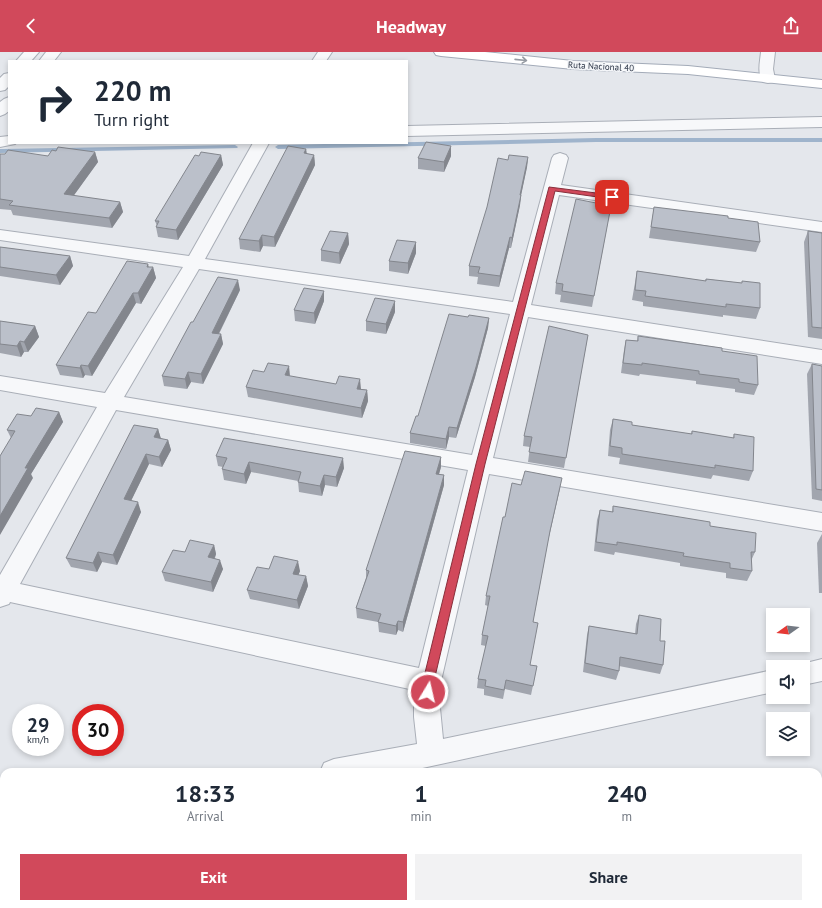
<!DOCTYPE html>
<html lang="en">
<head>
<meta charset="utf-8">
<style>
  :root { --surface:#fff; --page:#f2f2f3; --text:#1f2937; --muted:#747a83; --accent:#d1495b }
  body { margin:0; font-family:"PT Sans",sans-serif; background:var(--page); color:var(--text); height:100vh; display:flex; flex-direction:column; font-size:15px; white-space:nowrap }
  * { box-sizing:border-box; margin:0 }
  p { font-size:13px; color:var(--muted) }
  .icon { flex:none; width:22px; height:22px; fill:none; stroke:currentColor; stroke-width:2; stroke-linecap:round; stroke-linejoin:round }
  .map { position:relative; flex:1; overflow:hidden }
  .sheet { position:absolute; left:0px; top:716px; width:822px; height:140px; display:flex; flex-direction:column; background:var(--surface); border-radius:12px 12px 0 0; box-shadow:0 2px 6px #0003 }
  .sheet>* { flex:none }
  .guide { position:absolute; left:8px; top:8px; width:400px; height:84px; border-radius:0px; box-shadow:0 2px 6px #0003; background:#fff; color:var(--text); overflow:hidden }
  .needle { width:26px; rotate:256deg }
  .tools { position:absolute; left:766px; top:556px; display:grid; gap:8px }
  .tools a { display:grid; place-items:center; width:44px; height:44px; border-radius:0px; background:var(--surface); box-shadow:0 2px 6px #0003; font-size:20px }
  .speed { position:absolute; left:12px; top:652px; display:flex; gap:8px; font-size:20px; font-weight:700; text-align:center }
  .speed>* { display:grid; place-content:center; width:52px; height:52px; border-radius:50%; background:var(--surface); box-shadow:0 2px 6px #0003; line-height:1 }
  .speed small { font-size:10px; font-weight:400 }
  .speed .limit { border:6px solid #d22; background:#fff; color:#111 }
  .pin { position:absolute; display:grid; place-items:center; width:34px; height:34px; color:#fff; margin:-17px; border-radius:8px; box-shadow:0 2px 6px #0006 }
  .me { position:absolute; width:44px; margin:-22px; rotate:9deg; stroke-linejoin:round; filter:drop-shadow(0 0 3px #0008) }
  .turn { display:flex; align-items:center; gap:14px; height:84px; padding:0 20px; font-size:18px }
  .turn .icon { width:52px; height:52px; stroke-width:2.5 }
  .turn b { display:block; font-size:28px; line-height:34px }
  .eta { display:flex; justify-content:space-evenly; align-items:center; height:68px; text-align:center }
  .eta b { font-size:24px; font-weight:800; line-height:28px }
  .button { display:flex; gap:8px; margin-top:auto; padding:8px 20px }
  .button a { flex:1; height:46px; border-radius:0px; background:var(--accent); color:#fff; font-size:16px; font-weight:800; line-height:46px; text-align:center }
  .button a+a { background:var(--page); color:var(--text) }
  header { display:flex; justify-content:space-between; align-items:center; height:52px; padding:0 20px; background:var(--accent); color:#fff; font-size:18px; font-weight:800 }
  .map>svg:first-child { display:block }
</style>
</head>
<body>
<header><svg class="icon" aria-label="back" viewBox="0 0 24 24"><path d="M15 5l-7 7 7 7"/></svg>Headway<svg class="icon" aria-label="share" viewBox="0 0 24 24"><path d="M12 15V3M7 8l5-5 5 5M5 13v7h14v-7"/></svg></header>
<div class="map">
<svg width="822" height="856" viewBox="0 0 822 856">
  <rect width="100%" height="100%" fill="#e4e7ec"/>
  <g fill="none" stroke-linecap="round" stroke-linejoin="round">
    <g fill="#9fb4cc" fill-rule="evenodd">
      <path d="M596,86H822V90H596L278,97L275,95L278,93Z"/>
      <path d="M235,93L238,95L237,96L0,101V97Z"/>
    </g>
    <defs>
      <g id="minor">
        <path d="M24,0H39L31,9H16Z"/>
        <path d="M46,0H61L54,9H39Z"/>
        <path d="M318,0H332L326,9H312Z"/>
        <path d="M761,0H775L773,17L775,27L773,30L768,31L763,30C757,21 760,10 761,0Z"/>
        <path d="M9,21V34L5,38L0,39V26L4,22Z"/>
        <path d="M9,45V59L5,62L0,64V50L4,47Z"/>
        <path d="M822,65V75L407,84V74Z"/>
        <path d="M9,84V91H16L15,92L0,95V85Z"/>
        <path d="M253,91H269L205,207L513,250L552,106L554,103L560,101L566,103L568,106L561,133L822,170V180L559,143L531,253L822,298V312L528,265L493,406L822,461V479L489,422L441,629L440,656L443,687L773,618V640L404,720H320L324,711L334,707L417,692L414,665V638L10,550L9,552L0,555V523L97,355L0,338V324L105,341L183,215L0,188V178L189,204ZM199,217L510,262L472,403L124,345ZM116,358L468,418L419,616L20,532Z"/>
        <path d="M822,607V629L803,633V615L794,614Z"/>
        <rect x="0" y="768" width="4" height="28"/>
      </g>
      <path id="major" d="M434,0H485L573,9L688,14L822,28V36L688,22L573,17L441,4L436,3Z"/>
    </defs>
    <use href="#minor" stroke="#a9aeb7" stroke-width="2"/>
    <use href="#major" stroke="#a3abb8" stroke-width="2"/>
    <use href="#minor" fill="#f7f8fa" fill-rule="evenodd"/>
    <use href="#major" fill="#fff" fill-rule="evenodd"/>
  </g>
  <g fill="#a1a5ae">
    <path d="M451,94V104L444,120L418,117V106Z"/>
    <path d="M306,97L307,102L314,103L315,113L275,195L263,194L260,200L240,197L239,187Z"/>
    <path d="M95,100L98,110L73,144L120,150L123,160L112,176L13,163L11,158L0,157V102L48,104Z"/>
    <path d="M221,103L223,113L178,188L158,185L156,175L157,174L155,169L199,104Z"/>
    <path d="M528,105L527,115L521,143L520,153L511,196H509L499,235L477,232L478,225L469,224V214L508,108Z"/>
    <path d="M611,154L592,255L560,250L561,243L555,242L556,231Z"/>
    <path d="M654,155L728,166L760,190L756,200L649,186Z"/>
    <path d="M808,179L822,181V287L808,285L804,190Z"/>
    <path d="M348,181L349,192L340,212L321,209V198Z"/>
    <path d="M416,190V201L408,222L389,219V209Z"/>
    <path d="M0,195L70,204L73,214L60,233L0,224Z"/>
    <path d="M149,215H153L156,226L141,252L136,251L92,324L85,323L83,326L60,323L56,313L96,261Z"/>
    <path d="M637,219L705,229L706,227L742,231V229L760,256L756,267L723,263V265L643,254V250L632,248Z"/>
    <path d="M240,238L219,282H221L223,292L203,332L191,330L187,337L164,334L162,324L193,270Z"/>
    <path d="M324,249L315,272L295,269L294,258Z"/>
    <path d="M395,260L386,282L366,279V269Z"/>
    <path d="M468,265L489,266L488,276L475,325L456,386L449,385L446,397L410,391V381Z"/>
    <path d="M0,269L35,274L39,285L28,300H24L21,305L0,301Z"/>
    <path d="M588,283L564,416L528,410L530,395L523,394L524,384Z"/>
    <path d="M638,284L722,299L758,333L754,343L735,340V337L696,332V329L640,322L639,324L621,321L624,298L626,288L637,289Z"/>
    <path d="M812,312L822,314V449L812,447L807,322Z"/>
    <path d="M264,320L367,338L368,349L362,366L248,345L246,335Z"/>
    <path d="M59,360L63,370L31,422L33,426L11,386L7,378L31,364Z"/>
    <path d="M613,367L632,373L691,382L692,379L733,386L734,382L753,419L749,429L713,423L711,427L619,412L620,406L608,404L610,378Z"/>
    <path d="M158,377L161,387L168,388L171,398L162,415L149,412L131,449L141,460L117,513L102,510L97,520L71,515L66,506Z"/>
    <path d="M216,404L344,416L337,435L325,433L322,444L299,440L298,429L251,420L246,432L224,428L222,417L223,415L218,414Z"/>
    <path d="M441,405V415L439,422L444,423V433L403,580L398,578L396,583L379,580L378,570L357,566L356,556L366,526V518Z"/>
    <path d="M521,433L560,436L548,489L533,570L530,613L537,614L531,643L505,637L503,647L484,643V637L477,636L478,627L486,594L481,593L482,583L488,554L485,553L486,544L505,465Z"/>
    <path d="M613,454L710,474L755,500L751,509L752,519L747,529L726,526V521L680,514V511L615,500L614,503L594,499L597,468L600,458L612,460Z"/>
    <path d="M822,482V541H819L817,491Z"/>
    <path d="M214,493L216,502L215,506L223,517L213,540L165,529L162,520L185,500Z"/>
    <path d="M269,517L300,519L298,523L306,524L308,534L299,557L250,547L247,538Z"/>
    <path d="M639,563L660,589L663,613L660,622L619,614V619L616,628L583,620L587,583L589,574L635,582L636,572Z"/>
  </g>
  <g fill="#83868d">
    <path d="M451,94V104L444,120V110Z"/>
    <path d="M306,97L307,107L304,101Z"/>
    <path d="M95,100L98,110L67,153L64,142Z"/>
    <path d="M221,103L223,113L178,188L176,178Z"/>
    <path d="M314,103L315,113L275,195L274,185Z"/>
    <path d="M528,105L527,115L519,153L520,143Z"/>
    <path d="M521,143L520,153L511,196L512,186Z"/>
    <path d="M120,150L123,160L112,176L109,166Z"/>
    <path d="M348,181L349,192L340,212L339,201Z"/>
    <path d="M262,183L263,194L260,200L259,189Z"/>
    <path d="M510,185L509,196L499,235L500,224Z"/>
    <path d="M416,190V201L408,222V211Z"/>
    <path d="M70,204L73,214L60,233L56,223Z"/>
    <path d="M148,212L150,220L153,215L156,226L141,252L138,241L147,215Z"/>
    <path d="M238,228L240,238L214,291L212,281Z"/>
    <path d="M324,239V249L315,272L314,261Z"/>
    <path d="M133,241L136,251L92,324L88,314Z"/>
    <path d="M395,249V260L386,282V272Z"/>
    <path d="M489,266L488,276L475,325L456,386L457,376Z"/>
    <path d="M35,274L39,285L28,300L24,290Z"/>
    <path d="M221,282L223,292L203,332L201,322Z"/>
    <path d="M20,289L24,300L21,305L17,294Z"/>
    <path d="M81,313L85,323L83,326L80,316Z"/>
    <path d="M289,314L290,324L285,323Z"/>
    <path d="M188,320L191,330L187,337L185,327Z"/>
    <path d="M360,327L361,337H357Z"/>
    <path d="M367,338L368,349L362,366L361,356Z"/>
    <path d="M59,360L63,370L31,422L33,426L0,483V464L25,416Z"/>
    <path d="M449,375V385L446,397V387Z"/>
    <path d="M158,377L161,387L154,385Z"/>
    <path d="M168,388L171,398L162,415L159,405Z"/>
    <path d="M146,402L149,412L127,457L124,447Z"/>
    <path d="M441,405V415L436,432V422Z"/>
    <path d="M343,406L344,416L337,435L336,425Z"/>
    <path d="M249,410L251,420L246,432L244,422Z"/>
    <path d="M324,423L325,433L322,444L320,434Z"/>
    <path d="M444,423V433L403,580V570Z"/>
    <path d="M562,426L560,436L548,489L550,479Z"/>
    <path d="M138,450L141,460L117,513L113,503Z"/>
    <path d="M214,493L216,502L211,515L208,505Z"/>
    <path d="M98,500L102,510L97,520L93,511Z"/>
    <path d="M220,508L223,517L213,540L211,530Z"/>
    <path d="M298,509L300,519L295,532L293,522Z"/>
    <path d="M306,524L308,534L299,557L297,548Z"/>
    <path d="M398,569V578L396,583V574Z"/>
  </g>
  <g fill="#bbc0ca" stroke="#83868d">
    <path d="M426,90L451,94L444,110L418,106Z"/>
    <path d="M288,94L306,97L304,101L314,103L274,185L262,183L259,189L239,187Z"/>
    <path d="M58,95L95,100L64,142L120,150L109,166L9,153L13,149L0,147V102H5L8,98L48,104L52,98L56,99Z"/>
    <path d="M201,100L221,103L176,178L156,175L159,169H155L195,103L199,104Z"/>
    <path d="M509,103L528,105L520,143H521L512,186L510,185L500,224L478,221L480,215L469,214L487,155L498,106L508,108Z"/>
    <path d="M576,147L611,154L594,244L562,239L563,232L556,231Z"/>
    <path d="M654,155L728,164V166L758,170L760,190L651,175Z"/>
    <path d="M330,179L348,181L339,201L321,198Z"/>
    <path d="M808,179L822,181V276L812,275Z"/>
    <path d="M397,188L416,190L408,211L389,209Z"/>
    <path d="M0,195L70,204L56,223L0,215Z"/>
    <path d="M127,209L148,212L147,215H153L138,241H133L88,314L81,313L80,316L56,313L88,260L96,261Z"/>
    <path d="M637,219L706,229V227L742,231V229L760,231V256L726,252V255L645,244L646,239L635,238Z"/>
    <path d="M218,225L238,228L212,281L221,282L201,322L188,320L185,327L162,324L191,270H193Z"/>
    <path d="M304,236L324,239L314,261L294,258Z"/>
    <path d="M375,246L395,249L386,272L366,269Z"/>
    <path d="M449,262L468,265L469,263L489,266L476,315L457,376L449,375L446,387L410,381L416,364H418Z"/>
    <path d="M0,269L35,274L24,290L20,289L17,294L0,292Z"/>
    <path d="M549,274L588,283L566,406L529,400L532,385L524,384Z"/>
    <path d="M638,284L722,296V299L757,304L758,333L739,330V327L699,322V319L642,311V313L623,311L626,288L638,289Z"/>
    <path d="M268,311L289,314L285,323L336,332L339,324L360,327L357,337L367,338L361,356L246,335L253,318L264,320Z"/>
    <path d="M812,312L822,314V438L816,437Z"/>
    <path d="M36,356L59,360L25,416H28L0,464V404L15,379L7,378L17,362L31,364Z"/>
    <path d="M613,367L632,370V373L692,382V379L734,386V382L754,385L753,419L715,413V416L622,402V396L610,394Z"/>
    <path d="M134,373L158,377L154,385L168,388L159,405L146,402L124,447L138,450L113,503L98,500L93,511L66,506Z"/>
    <path d="M224,386L343,406L336,425L324,423L320,434L298,430L301,420L249,410L244,422L222,417L227,406L216,404Z"/>
    <path d="M405,399L441,405L436,422L444,423L403,570L398,569L396,574L378,570L381,562L356,556L369,519L366,518Z"/>
    <path d="M525,419L562,426L550,479L533,570L538,571L530,613L537,614L533,634L506,628L504,638L485,634L486,628L478,627L488,584L482,583L490,544H486L503,465H505L512,431L521,433Z"/>
    <path d="M613,454L710,470V474L756,481L755,500H751L752,519L730,516V511L683,504L684,501L617,490V493L596,490L600,458L613,460Z"/>
    <path d="M190,488L214,493L208,505L220,508L211,530L162,520L173,498L185,500Z"/>
    <path d="M274,504L298,509L293,522L306,524L297,548L247,538L257,515L269,517Z"/>
    <path d="M639,563L661,567L660,589H665L663,613L620,605L619,619L585,611L589,574L637,582Z"/>
  </g>
  <defs><path id="oneway-shaft" d="M-6 0H5M1.5-3L5.5 0L1.5 3" fill="none" stroke-width="1.6" stroke-linecap="round" stroke-linejoin="round"/></defs>
  <use stroke="#959aa2" href="#oneway-shaft" transform="translate(521 8) rotate(6)"/>
  <path fill="#d1495b" stroke="#882f3b" d="M549,135L612,143L615,145L612,147L555,139L485,412L434,629L431,644L428,645L424,644L422,640L423,629L476,412Z"/>
  <g text-anchor="middle" dominant-baseline="central" stroke-width="3" stroke-linejoin="round" paint-order="stroke">
    <g font-size="9" fill="#2b3445" stroke="#f4f6f9">
      <text transform="translate(601 14) rotate(3)">Ruta Nacional 40</text>
    </g>
  </g>
</svg>
<div class="tools">
<a><svg class="needle" viewBox="-14 -14 28 28"><path d="M0-13l5 13h-10z" fill="#e53935"/><path d="M0 13l5-13h-10z" fill="#747a83"/></svg></a>
<a><svg class="icon" aria-label="sound" viewBox="0 0 24 24"><path d="M4 9h4l5-4v14l-5-4H4zM17 9q2 3 0 6"/></svg></a>
<a><svg class="icon" aria-label="layers" viewBox="0 0 24 24"><path d="M12 4l9 5-9 5-9-5zM3 14l9 5 9-5"/></svg></a>
</div>
<div class="speed"><div>29<small>km/h</small></div><div class="limit">30</div></div>
<div class="pin" style="left:612px;top:145px;background:#d93025"><svg class="icon" aria-label="arrive" viewBox="0 0 24 24"><path d="M6 21V4h12l-3 4 3 4H6"/></svg></div>
<svg class="me" style="left:428px;top:640px" viewBox="-20 -20 40 40"><circle r="17" fill="#d1495b" stroke="#fff" stroke-width="3"/><path d="M0-11L8 9 0 5-8 9z" fill="#fff"/></svg>
<div class="guide">
<div class="turn"><svg class="icon" aria-label="right" viewBox="0 0 24 24"><path d="M7 20v-9h11M14 6l5 5-5 5"/></svg><div><b>220 m</b>Turn right</div></div>
</div>
<section class="sheet">
<div class="eta">
<div><b>18:33</b><p>Arrival</p></div>
<div><b>1</b><p>min</p></div>
<div><b>240</b><p>m</p></div>
</div>
<div class="button"><a>Exit</a><a>Share</a></div>
</section>
</div>
</body>
</html>
